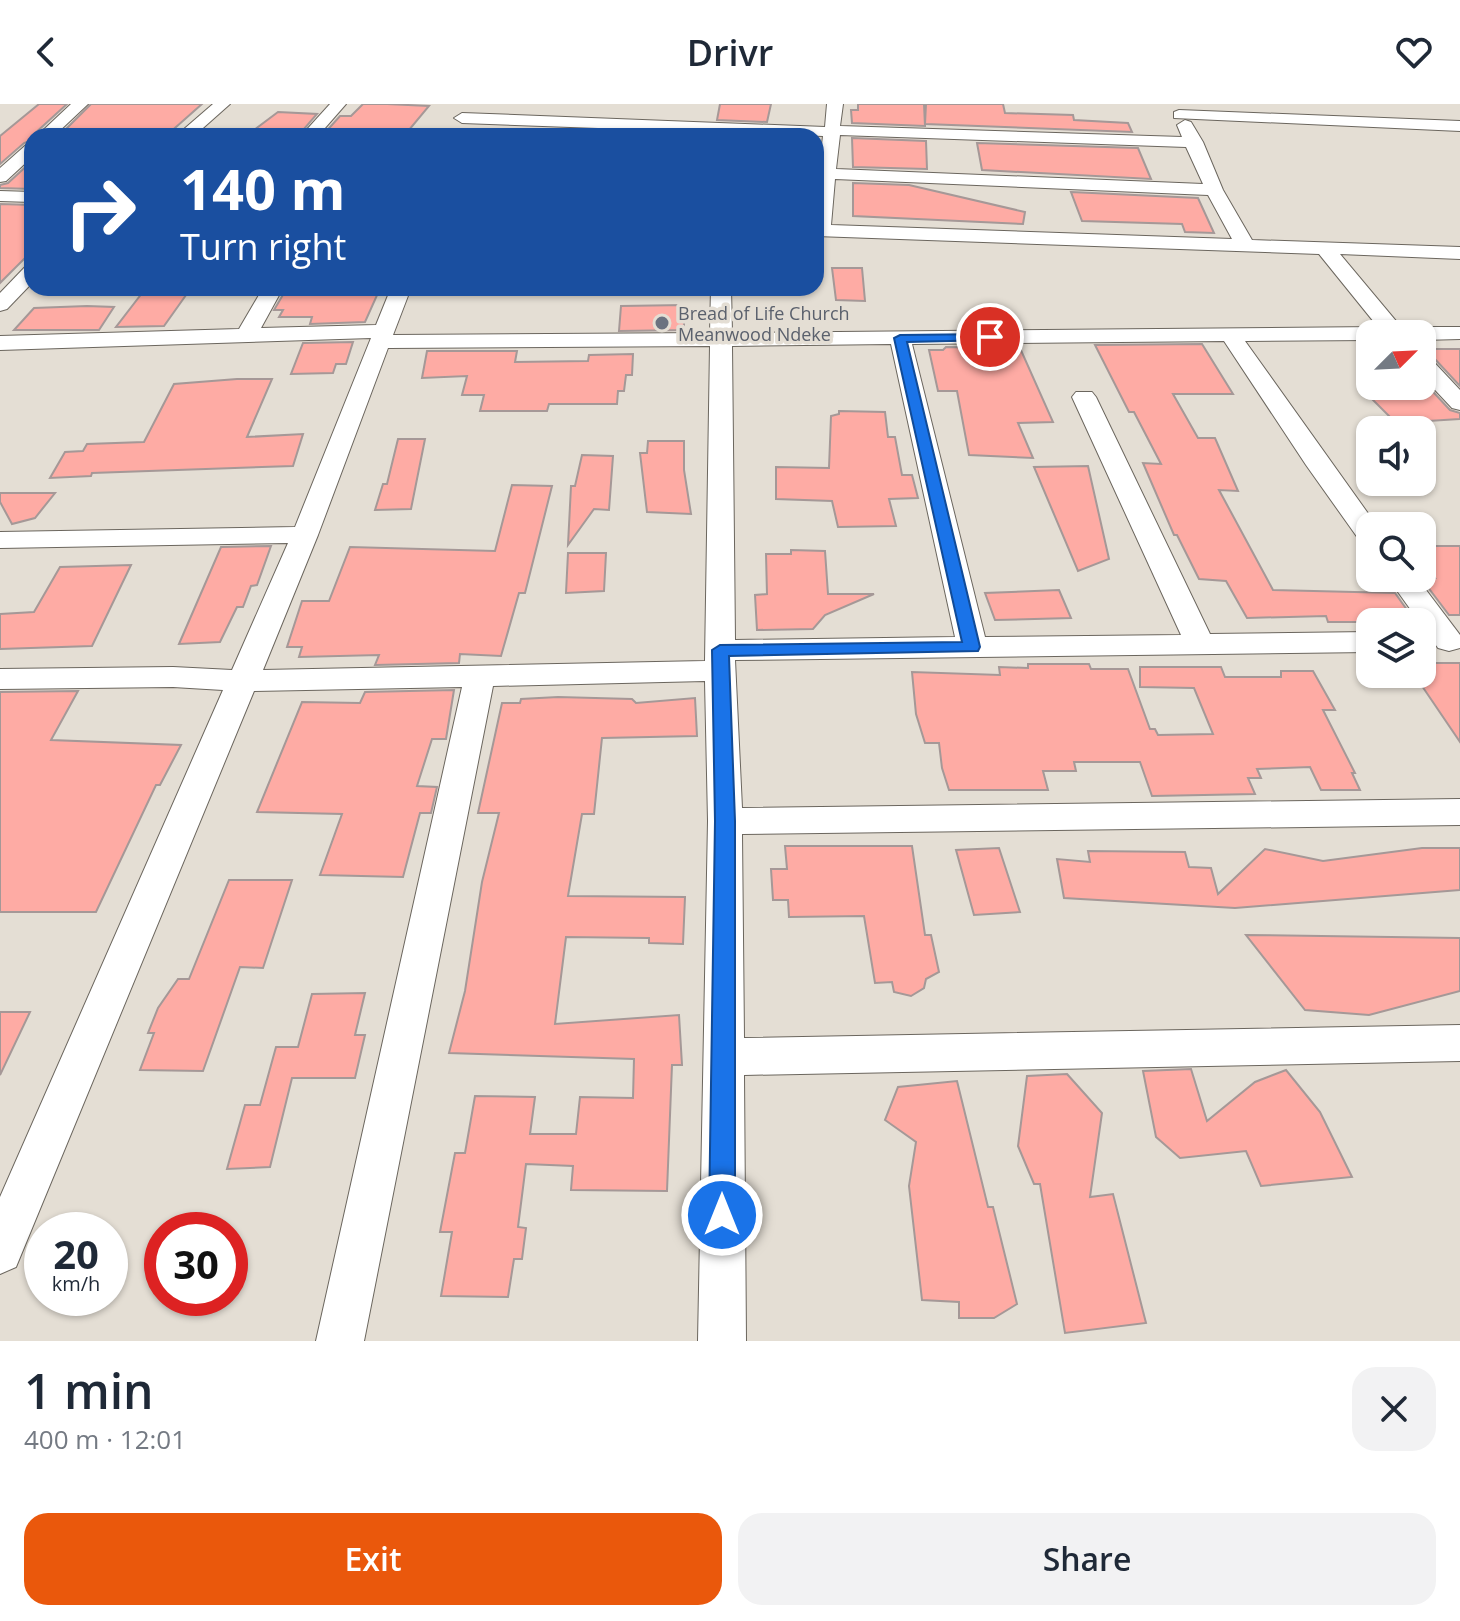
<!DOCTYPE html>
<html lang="en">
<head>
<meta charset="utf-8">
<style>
  :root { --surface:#fff; --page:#f2f2f3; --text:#1f2937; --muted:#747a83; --accent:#ea580c }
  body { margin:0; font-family:"Open Sans",sans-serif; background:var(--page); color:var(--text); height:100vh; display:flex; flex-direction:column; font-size:30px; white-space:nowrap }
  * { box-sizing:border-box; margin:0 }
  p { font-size:26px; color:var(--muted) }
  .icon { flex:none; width:44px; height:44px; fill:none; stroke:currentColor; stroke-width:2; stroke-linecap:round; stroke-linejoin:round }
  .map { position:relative; height:1237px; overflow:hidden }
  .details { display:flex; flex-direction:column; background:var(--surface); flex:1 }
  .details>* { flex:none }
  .top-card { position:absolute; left:24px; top:24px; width:800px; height:168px; border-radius:24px; box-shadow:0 2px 6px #0004; background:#1a4fa0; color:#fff; overflow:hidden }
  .needle { width:52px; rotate:66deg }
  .tools { position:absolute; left:1356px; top:216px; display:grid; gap:16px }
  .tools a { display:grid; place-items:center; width:80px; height:80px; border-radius:16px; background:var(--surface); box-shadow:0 2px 6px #0004; font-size:40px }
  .speed { position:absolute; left:24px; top:1108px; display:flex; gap:16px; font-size:40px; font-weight:700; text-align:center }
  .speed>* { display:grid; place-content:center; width:104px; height:104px; border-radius:50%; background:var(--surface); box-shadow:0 2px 6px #0004; line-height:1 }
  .speed small { font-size:20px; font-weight:400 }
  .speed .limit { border:12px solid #d22; background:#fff; color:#111 }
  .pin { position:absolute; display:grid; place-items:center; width:68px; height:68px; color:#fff; margin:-34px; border:4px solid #fff; border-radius:50%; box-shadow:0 2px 8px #0007 }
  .me { position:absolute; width:88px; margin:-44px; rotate:0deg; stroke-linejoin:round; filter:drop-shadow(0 0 6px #0008) }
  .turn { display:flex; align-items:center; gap:28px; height:168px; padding:0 24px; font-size:36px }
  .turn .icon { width:104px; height:104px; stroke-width:2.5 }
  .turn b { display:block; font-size:56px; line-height:68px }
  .round { display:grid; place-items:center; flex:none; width:84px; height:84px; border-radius:24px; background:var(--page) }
  .head { display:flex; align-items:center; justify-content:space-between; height:136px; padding:0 24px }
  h1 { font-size:48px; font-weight:600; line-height:60px }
  .cta { display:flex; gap:16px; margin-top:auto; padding:16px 24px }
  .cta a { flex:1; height:92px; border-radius:24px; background:var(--accent); color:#fff; font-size:32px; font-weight:600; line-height:92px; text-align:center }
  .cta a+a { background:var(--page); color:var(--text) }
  header { display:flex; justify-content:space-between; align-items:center; height:104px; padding:0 24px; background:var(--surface); font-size:36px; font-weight:600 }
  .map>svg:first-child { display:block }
</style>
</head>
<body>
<header><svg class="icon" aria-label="back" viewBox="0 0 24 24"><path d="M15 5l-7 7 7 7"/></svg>Drivr<svg class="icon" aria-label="heart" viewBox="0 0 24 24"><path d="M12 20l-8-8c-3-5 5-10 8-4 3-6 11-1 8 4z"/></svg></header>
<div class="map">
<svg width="1460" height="1237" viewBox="0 0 1460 1237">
  <rect width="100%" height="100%" fill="#e4ded4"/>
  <g fill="#feaba4" stroke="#a59897" stroke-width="2">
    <path d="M39,0H67L32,32V36L24,39L0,60V32Z"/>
    <path d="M91,0H202L167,31L59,32Z"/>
    <path d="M363,0H387L429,2L404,32H322L340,12H351Z"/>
    <path d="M720,0H771L767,18L717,16Z"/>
    <path d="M858,0H924L925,22L852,19L851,6H858Z"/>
    <path d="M926,0H1003L1005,9L1073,11L1074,16L1128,19L1132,28L925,20Z"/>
    <path d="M278,8L317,10L298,32H246Z"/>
    <path d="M852,34L926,37L927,65L853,63Z"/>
    <path d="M977,39L1138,44L1151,75L982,66Z"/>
    <path d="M32,57V85L0,84V81L8,79Z"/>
    <path d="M853,79L909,81L1025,108L1023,120L853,112Z"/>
    <path d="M1071,88L1198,94L1214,129L1185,128L1182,120L1082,117Z"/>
    <path d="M0,100L32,101V147L0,179Z"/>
    <path d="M832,164H862L865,197L836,196Z"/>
    <path d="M146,184H191L164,222L116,223Z"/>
    <path d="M287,184H328L325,189H378L365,218L310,220L312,213H279L283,206H274Z"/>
    <path d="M684,201V226L619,227L621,202Z"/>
    <path d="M87,202L114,203L99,226H14L34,204Z"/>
    <path d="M353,238L346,260H336L333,269L291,270L303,239Z"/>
    <path d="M1202,240L1233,290H1173L1198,334H1215L1238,387L1219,386L1273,486L1395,489L1412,513H1403L1406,518H1328L1326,512L1247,514L1226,477L1199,475L1177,431H1174L1143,359L1161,360L1134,308H1129L1095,241Z"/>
    <path d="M946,243L1020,244L1053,318L1018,319L1033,354L969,351L957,287H938L929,246H943Z"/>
    <path d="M1422,245H1460V282L1432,252L1422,249Z"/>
    <path d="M427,247H517L515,258L588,257L589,251L633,250L632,271H626L624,287H618L617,300H549L547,307H480L484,291H462L467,272L422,274Z"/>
    <path d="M237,275H272L247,333L303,330L293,362L92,369L91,372L50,374L65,348L83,347L87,340L144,338L174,280Z"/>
    <path d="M1422,276L1450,306L1460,309V315L1396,319L1359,282H1422Z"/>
    <path d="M839,307L885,308L888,333H895L902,371H912L918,394L889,395L896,422L838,423L832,397L776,395V363L829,364L831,312L839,310Z"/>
    <path d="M398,335H425L411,405L375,406L383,380H387Z"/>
    <path d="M648,337H684V366L691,410L647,408L640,349H647Z"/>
    <path d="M582,351L613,352L609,406L594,405L568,441L571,382H575Z"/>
    <path d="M1088,362L1109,455L1078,467L1034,363Z"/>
    <path d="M512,381L552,382L525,489H519L501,552L460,550L459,559L375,561L379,551L299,553L302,543H287L302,497H329L350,443L495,447Z"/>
    <path d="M0,389H55L35,414L12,420L0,398Z"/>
    <path d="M271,442L257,481L251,482L243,503H237L220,538L179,540L221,443Z"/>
    <path d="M1422,442H1460V511H1449L1421,474H1435L1422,456Z"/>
    <path d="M791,446L825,447L828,490H874L825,511L813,525L757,526L755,491L767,490L766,450H791Z"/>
    <path d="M568,449H606L604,487L566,489Z"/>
    <path d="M131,461L92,542L0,545V510L34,508L60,463Z"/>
    <path d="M1059,486L1071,514L995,516L985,489Z"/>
    <path d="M1422,559H1460V638L1422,582Z"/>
    <path d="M1028,560H1089L1091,565H1128L1150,625H1155L1158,631L1213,630L1194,584L1140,583V563H1221L1225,573H1281V567H1313L1335,606H1323L1355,669H1352L1360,686H1321L1310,663L1257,665L1261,674H1248L1255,690L1152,692L1140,658H1074L1076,667H1043L1048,686H949L942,664L939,639H925L916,610L912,568L1000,571L999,563L1028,564Z"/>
    <path d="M454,586L446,635H432L417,682L437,683L431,709H420L403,773L320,771L342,710L257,708L302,598L360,599L365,588Z"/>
    <path d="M78,587L51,636L181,641L160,681H156L96,808H0V588Z"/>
    <path d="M558,593L632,595L636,599L695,594L697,632L602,634L594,710H582L568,792L685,793L683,840L649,839V834L566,833L555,920L679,911L682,961H672L667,1087L571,1086L573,1062L526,1060L518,1123L526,1124L522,1155H514L508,1193L441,1192L452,1128H440L455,1049H465L475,992L535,993L530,1030H576L580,993L633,994L634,955L449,949L465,887L482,778L499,709H478L502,599H520L521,595Z"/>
    <path d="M785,742H912L925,831H931L939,868L926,875L924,884L911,892L894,888L892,878L875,879L864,812L789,813L788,796H773L771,765H787Z"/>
    <path d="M999,744L1020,808L974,811L956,746Z"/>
    <path d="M1422,744H1460V786L1235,804L1064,794L1057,755L1090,758L1088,747L1185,748L1189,763L1211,764L1218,790L1265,745L1323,757Z"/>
    <path d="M229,776H292L263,864L240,863L203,967L140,966L154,929H148L158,904L178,875H189Z"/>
    <path d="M1246,831L1460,834V887L1369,911L1305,906Z"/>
    <path d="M365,889L355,931H365L355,974H292L270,1063L227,1065L245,1001H260L276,943H298L312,890Z"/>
    <path d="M0,908H30L0,971Z"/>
    <path d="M1191,965L1207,1017L1255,978L1286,966L1320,1008L1352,1073L1261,1082L1246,1047L1180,1054L1156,1033L1143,967Z"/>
    <path d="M1067,970L1102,1009L1090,1093L1113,1090L1146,1219L1065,1229L1040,1080H1034L1018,1042L1027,972Z"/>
    <path d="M957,977L988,1103H993L1017,1200L994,1214H959V1198L922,1196L909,1082L916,1038L885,1016L898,983Z"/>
  </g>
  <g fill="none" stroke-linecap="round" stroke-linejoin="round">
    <defs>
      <g id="minor">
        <path d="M71,0H88L54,32H37Z"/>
        <path d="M213,0H230L194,32H176Z"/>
        <path d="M330,0H346L318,32H301Z"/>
        <path d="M827,0H843L840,22L1182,33L1177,21L1185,16L1191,18L1203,38L1223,86L1252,136L1460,143V155L1340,150L1401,223H1460V235L1422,236V230H1370V236L1245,237L1377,422H1370V439L1360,437L1306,361L1224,237L912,240L985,533L1181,531L1072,293L1076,288H1092L1096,293L1210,530L1370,528V548L735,556L742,704L1460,695V721L742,730L744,934L1460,921V957L744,971L746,1237H698L708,717L705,577L493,582L364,1237H316L462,583L254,587L16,1163L0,1170V1093L223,586L173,583L0,585V565L173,563L232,566L288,439L0,444V428L295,423L371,234L0,246V232L239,225L263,184H283L261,224L376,221L391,184H411L393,231L710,229L711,184H731L732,229L1378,223L1319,150L816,132V92L823,32L462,19L454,14L462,9L825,23ZM840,31L1186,43L1203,80L836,65ZM835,75L1208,91L1232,135L831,121ZM891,240L955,533L735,536L732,242ZM710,242L705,557L263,566L318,431L388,244Z"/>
        <path d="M1179,6L1460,17V27L1174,14V8Z"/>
        <path d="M32,39V53L6,77L0,78V64L26,41Z"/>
        <path d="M0,87L32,88V98L0,97Z"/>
        <path d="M32,161V179L7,205L0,207V189L25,163Z"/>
        <path d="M1422,252L1430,254L1460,286V306L1452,304L1422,272Z"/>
        <path d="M1388,474H1417L1460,531V544L1449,547L1438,544Z"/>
      </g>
    </defs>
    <use href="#minor" stroke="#6b665e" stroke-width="2"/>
    <use href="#minor" fill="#fff" fill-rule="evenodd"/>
  </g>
  <path fill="#1a73e8" stroke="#114b97" stroke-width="2" d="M990,230L996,233L994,236L907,238L980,543L978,547L729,552L735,717V1111L732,1120L722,1123L713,1120L709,1111L715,717L712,546L720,541L962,538L894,234L900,231Z"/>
  <circle fill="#6b7280" stroke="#e4ded4" stroke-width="3" cx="662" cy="219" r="8"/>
  <g text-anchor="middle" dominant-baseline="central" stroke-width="7" stroke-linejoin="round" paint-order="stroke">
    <g font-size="18" fill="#5b616d" stroke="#e4ded4" text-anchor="start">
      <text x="678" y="209">Bread of Life Church<tspan x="678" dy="21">Meanwood Ndeke</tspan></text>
    </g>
  </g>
</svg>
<div class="tools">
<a><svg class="needle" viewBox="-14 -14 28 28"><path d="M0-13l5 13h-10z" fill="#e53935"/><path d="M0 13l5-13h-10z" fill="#747a83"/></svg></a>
<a><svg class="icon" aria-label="sound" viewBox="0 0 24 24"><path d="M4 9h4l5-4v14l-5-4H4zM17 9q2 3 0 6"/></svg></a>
<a><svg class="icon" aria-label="search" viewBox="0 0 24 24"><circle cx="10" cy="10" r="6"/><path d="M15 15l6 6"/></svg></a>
<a><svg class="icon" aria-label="layers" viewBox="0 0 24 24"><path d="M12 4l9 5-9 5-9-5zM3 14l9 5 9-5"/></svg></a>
</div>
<div class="speed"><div>20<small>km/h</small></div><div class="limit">30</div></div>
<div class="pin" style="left:990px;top:233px;background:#d93025"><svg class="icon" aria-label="arrive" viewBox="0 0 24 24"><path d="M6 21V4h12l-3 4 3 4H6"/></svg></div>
<svg class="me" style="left:722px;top:1111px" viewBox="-20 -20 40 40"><circle r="17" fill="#1a73e8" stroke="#fff" stroke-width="3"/><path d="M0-11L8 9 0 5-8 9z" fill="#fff"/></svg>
<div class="top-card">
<div class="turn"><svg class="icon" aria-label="right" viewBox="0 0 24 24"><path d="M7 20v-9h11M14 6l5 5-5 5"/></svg><div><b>140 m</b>Turn right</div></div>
</div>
</div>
<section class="details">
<div class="head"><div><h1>1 min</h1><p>400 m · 12:01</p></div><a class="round"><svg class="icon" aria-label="close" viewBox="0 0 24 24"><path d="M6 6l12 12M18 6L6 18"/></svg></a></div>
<div class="cta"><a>Exit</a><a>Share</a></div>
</section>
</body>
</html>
